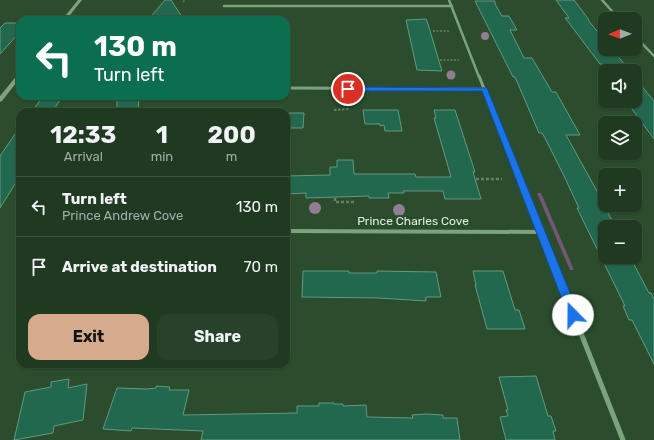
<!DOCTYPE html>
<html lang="en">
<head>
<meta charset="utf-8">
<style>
  :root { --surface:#203a22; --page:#28412a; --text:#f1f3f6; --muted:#a2ada5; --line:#3d5440; --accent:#d6ab8b }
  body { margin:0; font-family:Rubik,sans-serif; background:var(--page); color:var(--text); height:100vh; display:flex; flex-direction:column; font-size:15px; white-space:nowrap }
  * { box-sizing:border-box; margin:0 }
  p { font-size:13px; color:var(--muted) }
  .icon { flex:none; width:22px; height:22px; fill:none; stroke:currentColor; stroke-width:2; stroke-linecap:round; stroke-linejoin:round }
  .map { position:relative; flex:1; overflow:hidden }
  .sheet { position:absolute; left:16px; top:108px; width:274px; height:260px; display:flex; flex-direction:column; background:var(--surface); border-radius:12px; box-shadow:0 1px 3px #0004,0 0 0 1px var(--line) }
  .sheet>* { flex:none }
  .hud { position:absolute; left:16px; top:16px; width:274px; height:84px; border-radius:12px; box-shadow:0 1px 3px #0004,0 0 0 1px var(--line); background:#0b6e4f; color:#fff; overflow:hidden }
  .needle { width:26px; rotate:269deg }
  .tools { position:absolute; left:598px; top:12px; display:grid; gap:8px }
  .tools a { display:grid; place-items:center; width:44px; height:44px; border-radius:8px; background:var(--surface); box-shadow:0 1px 3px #0004,0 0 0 1px var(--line); font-size:20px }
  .pin { position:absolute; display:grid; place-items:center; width:34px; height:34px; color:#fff; margin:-17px; border:2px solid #fff; border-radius:50%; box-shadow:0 1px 4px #0007 }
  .me { position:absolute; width:44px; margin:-22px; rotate:338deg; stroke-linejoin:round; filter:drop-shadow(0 0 3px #0008) }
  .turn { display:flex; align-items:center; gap:14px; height:84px; padding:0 12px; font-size:18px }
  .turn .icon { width:52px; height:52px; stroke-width:2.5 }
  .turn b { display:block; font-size:28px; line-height:34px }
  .eta { display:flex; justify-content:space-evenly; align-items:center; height:68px; text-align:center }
  .eta b { font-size:24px; font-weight:700; line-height:28px }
  .primary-button { display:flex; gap:8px; margin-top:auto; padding:8px 12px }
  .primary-button a { flex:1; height:46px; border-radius:12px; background:var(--accent); color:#111; font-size:16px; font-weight:700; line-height:46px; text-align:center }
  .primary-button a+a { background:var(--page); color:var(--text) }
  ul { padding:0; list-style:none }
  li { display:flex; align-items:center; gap:12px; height:60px; padding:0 12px; border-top:1px solid var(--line) }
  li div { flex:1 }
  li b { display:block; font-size:15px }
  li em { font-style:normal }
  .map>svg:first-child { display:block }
</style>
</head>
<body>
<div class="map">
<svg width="654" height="440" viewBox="0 0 654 440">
  <rect width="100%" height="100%" fill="#2b4d2d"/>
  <path fill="#745774" d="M537,193H541L574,270H570Z"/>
  <g fill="#21684f" stroke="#649882">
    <path d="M165,0H171L184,20H148Z"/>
    <path d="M556,0H574L589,20H588L605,41V49H612L629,70H607L602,64H600L566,19L565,18H569Z"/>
    <path d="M475,1H495V4L502,16H509L517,30H510L524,58H532L552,92H556L580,135H566L598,193H605V208L613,222H605V257H630L649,293H651L654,299V364L632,320H629L623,306H625L577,208H579L564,176L545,138L542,133H539L515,77H513Z"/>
    <path d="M426,19L428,24L442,71L417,70L406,20Z"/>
    <path d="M5,23H20V32L0,54V28Z"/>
    <path d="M635,78L654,101V139L626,101H635Z"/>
    <path d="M43,96H63L52,112H32Z"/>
    <path d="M117,96H139L138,112H117Z"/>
    <path d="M363,110H398L402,131H385L384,125L380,126V124H365Z"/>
    <path d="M434,110H455L475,172H473L481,199H445L443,191H403L404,193H388L389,198H369V196L306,198V193L286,194V176L330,175V167H337V160H353L354,174H415L416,177H451L434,118H436Z"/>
    <path d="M286,113H304L303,128H286Z"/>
    <path d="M20,127V176L0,208V156Z"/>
    <path d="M303,271H349V273H377V271L436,272L441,297H426V301L379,298L302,297Z"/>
    <path d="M473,271H503L515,310H519L525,329H487L475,285H476Z"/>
    <path d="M536,376L548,416H551L556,431H553L555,440H506L500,417L508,416L506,410H508L499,377Z"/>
    <path d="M69,379L68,388L87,384L83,420L54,426L53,433L14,440L25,392L51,387V382Z"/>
    <path d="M156,386L170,387L169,390H189L183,415L297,413V406H319V403H334V404H343V406L366,405L367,417L413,418L412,415L426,414L443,415V418H457L460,440H201L203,431L132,428L131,431L103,429L117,388L147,389L156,388Z"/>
  </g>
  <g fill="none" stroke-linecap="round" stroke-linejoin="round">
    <g stroke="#658266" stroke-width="1.5" stroke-dasharray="2 1.5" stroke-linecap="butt">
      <path d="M183,2L185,0"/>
      <path d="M433,31H449"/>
      <path d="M440,60H459"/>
    </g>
    <path stroke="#658266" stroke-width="2" stroke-dasharray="2.5 1.5" stroke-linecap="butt" d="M334,110L349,109"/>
    <g stroke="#658266" stroke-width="2.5" stroke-dasharray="3 2" stroke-linecap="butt">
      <path d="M476,179H502"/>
      <path d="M335,198V202H355"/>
    </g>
    <g stroke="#7da27e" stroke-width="2.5">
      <path d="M449,0L479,77"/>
      <path d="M602,0L619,19"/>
      <path d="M224,6H452"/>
      <path d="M635,36L654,56"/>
    </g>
    <g stroke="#7da27e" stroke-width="3">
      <path d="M479,76L517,172"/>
      <path d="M286,88L485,89"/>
    </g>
    <g stroke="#7da27e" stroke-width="4">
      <path d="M517,171L564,291"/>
      <path d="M286,231L540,232"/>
    </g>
    <path stroke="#7da27e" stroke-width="5" d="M564,290L623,440"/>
    <g fill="#7da27e" fill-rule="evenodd">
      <path d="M78,0H82L66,20H62Z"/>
      <path d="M20,73V78L2,101L0,102V96L18,74Z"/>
    </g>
  </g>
  <g fill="#927e93">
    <circle cx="485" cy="36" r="4"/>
    <circle cx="451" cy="75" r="4.5"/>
    <circle cx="315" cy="208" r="6"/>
    <circle cx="399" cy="210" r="6"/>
  </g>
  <path fill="#1a73e8" stroke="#114b97" d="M345,87L487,88L579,315L577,318L573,320L569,318L568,315L482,91H348L345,90Z"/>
  <g text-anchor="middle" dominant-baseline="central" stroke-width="4" stroke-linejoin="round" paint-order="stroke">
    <g font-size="12" fill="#dcf0dd" stroke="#2b4d2d">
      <text x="413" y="221">Prince Charles Cove</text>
    </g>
  </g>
</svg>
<div class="tools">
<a><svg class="needle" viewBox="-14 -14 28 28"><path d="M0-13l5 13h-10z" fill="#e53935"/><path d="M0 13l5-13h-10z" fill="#a2ada5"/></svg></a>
<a><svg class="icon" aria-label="sound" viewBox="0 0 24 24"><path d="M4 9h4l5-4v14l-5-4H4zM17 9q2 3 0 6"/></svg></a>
<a><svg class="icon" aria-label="layers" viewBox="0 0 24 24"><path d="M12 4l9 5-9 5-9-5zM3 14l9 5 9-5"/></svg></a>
<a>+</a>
<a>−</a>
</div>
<div class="pin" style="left:348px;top:89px;background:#d93025"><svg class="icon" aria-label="arrive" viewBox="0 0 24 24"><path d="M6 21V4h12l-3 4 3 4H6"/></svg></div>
<svg class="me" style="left:573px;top:315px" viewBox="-20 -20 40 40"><circle r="19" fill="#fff"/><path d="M0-13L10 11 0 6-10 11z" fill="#1a73e8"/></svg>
<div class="hud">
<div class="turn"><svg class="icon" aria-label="left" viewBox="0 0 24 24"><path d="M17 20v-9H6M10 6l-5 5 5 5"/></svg><div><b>130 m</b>Turn left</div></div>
</div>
<section class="sheet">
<div class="eta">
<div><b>12:33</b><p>Arrival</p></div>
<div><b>1</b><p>min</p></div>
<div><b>200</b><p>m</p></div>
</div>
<ul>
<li><svg class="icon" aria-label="left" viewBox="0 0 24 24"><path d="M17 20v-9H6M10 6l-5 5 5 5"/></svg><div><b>Turn left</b><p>Prince Andrew Cove</p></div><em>130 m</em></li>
<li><svg class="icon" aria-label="arrive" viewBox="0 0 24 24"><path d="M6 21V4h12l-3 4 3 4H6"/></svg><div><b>Arrive at destination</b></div><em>70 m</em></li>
</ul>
<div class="primary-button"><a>Exit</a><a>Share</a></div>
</section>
</div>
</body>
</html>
